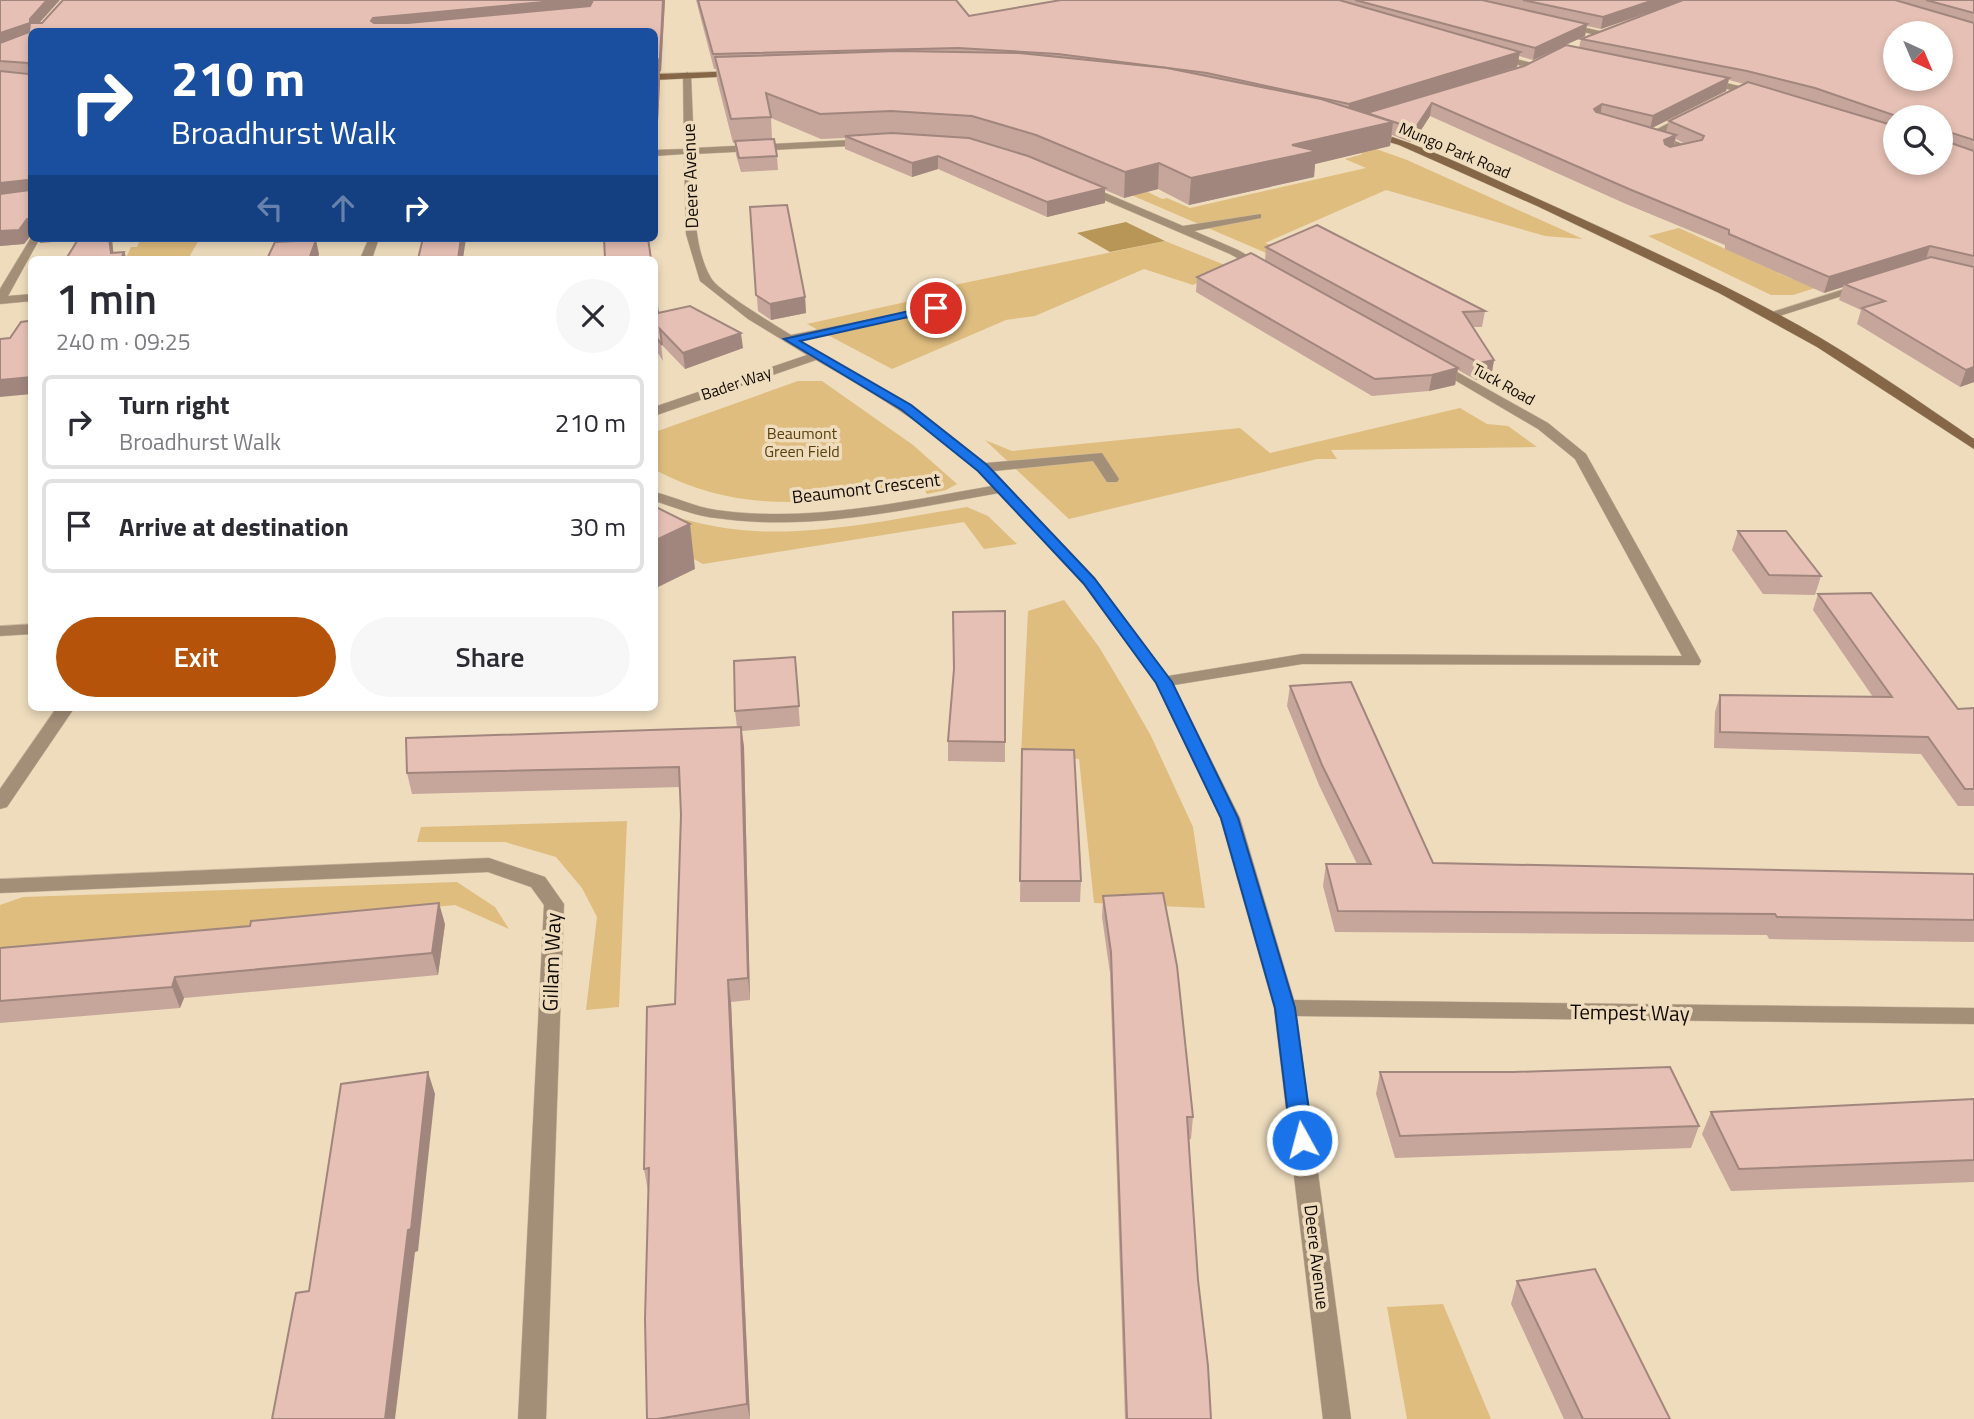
<!DOCTYPE html>
<html lang="en">
<head>
<meta charset="utf-8">
<style>
  :root { --surface:#fff; --page:#f7f7f7; --text:#2b2b33; --muted:#7c7c81; --line:#e1e1e2; --accent:#b45309 }
  body { margin:0; font-family:"Titillium Web",sans-serif; background:var(--page); color:var(--text); height:100vh; display:flex; flex-direction:column; font-size:26px; white-space:nowrap }
  * { box-sizing:border-box; margin:0 }
  p { font-size:23px; color:var(--muted) }
  .icon { flex:none; width:38px; height:38px; fill:none; stroke:currentColor; stroke-width:2; stroke-linecap:round; stroke-linejoin:round }
  .map { position:relative; flex:1; overflow:hidden }
  .details { position:absolute; left:28px; top:256px; width:630px; height:455px; display:flex; flex-direction:column; background:var(--surface); border-radius:10px; box-shadow:0 4px 10px #0003 }
  .details>* { flex:none }
  .guide { position:absolute; left:28px; top:28px; width:630px; height:214px; border-radius:10px; box-shadow:0 4px 10px #0003; background:#1a4fa0; color:#fff; overflow:hidden }
  .needle { width:46px; rotate:136deg }
  .tools { position:absolute; left:1883px; top:21px; display:grid; gap:14px }
  .tools a { display:grid; place-items:center; width:70px; height:70px; border-radius:50%; background:var(--surface); box-shadow:0 4px 10px #0003; font-size:35px }
  .pin { position:absolute; display:grid; place-items:center; width:60px; height:60px; color:#fff; margin:-30px; border:4px solid #fff; border-radius:50%; box-shadow:0 2px 7px #0007 }
  .me { position:absolute; width:77px; margin:-38px; rotate:353deg; stroke-linejoin:round; filter:drop-shadow(0 0 5px #0008) }
  .turn { display:flex; align-items:center; gap:24px; height:147px; padding:0 28px; font-size:32px }
  .turn .icon { width:91px; height:91px; stroke-width:2.5 }
  .turn b { display:block; font-size:49px; line-height:60px }
  .lanes { display:flex; align-items:center; height:66px; padding:0 28px; background:#0003; justify-content:center; gap:35px; direction:ltr }
  .lanes .off { opacity:.35 }
  .round { display:grid; place-items:center; flex:none; width:74px; height:74px; border-radius:37px; background:var(--page) }
  .summary { display:flex; align-items:center; justify-content:space-between; height:119px; padding:0 28px }
  h1 { font-size:42px; font-weight:600; line-height:52px }
  .action { display:flex; gap:14px; margin-top:auto; padding:14px 28px }
  .action a { flex:1; height:80px; border-radius:42px; background:var(--accent); color:#fff; font-size:28px; font-weight:600; line-height:80px; text-align:center }
  .action a+a { background:var(--page); color:var(--text) }
  ul { padding:0; list-style:none }
  li { display:flex; align-items:center; gap:21px; height:94px; margin:0 14px 10px; padding:0 14px; border:4px solid var(--line); border-radius:10px }
  li div { flex:1 }
  li b { display:block; font-size:26px }
  li em { font-style:normal }
  .map>svg:first-child { display:block }
</style>
</head>
<body>
<div class="map">
<svg width="1974" height="1419" viewBox="0 0 1974 1419">
  <rect width="100%" height="100%" fill="#eedcbd"/>
  <g fill="#dfbd7f">
    <path d="M1312,126L1407,160L1583,239L1545,236L1386,190L1265,243L1304,255L1273,256L1052,161L1021,130L1162,199L1167,198L1190,208L1366,168L1345,159L1363,154L1302,130Z"/>
    <path d="M1679,228L1792,279L1855,263L1872,270L1793,295H1771L1648,236Z"/>
    <path d="M141,238H200L188,259H131L132,256H127L131,247H137Z"/>
    <path d="M1165,241L1230,267L1193,285L1144,269L1035,316L1006,320L892,369L807,324L937,295L935,289Z"/>
    <path d="M798,381H822L913,445L957,484L946,490L927,494L922,486C826,503 745,517 655,470V432Z"/>
    <path d="M1460,408L1487,424L1508,426L1537,447L1331,450L1337,459H1317L1069,519L985,440L1012,451L1240,428L1270,453Z"/>
    <path d="M967,507L988,516L1017,544L984,549L964,522L703,564L655,538L654,510C686,521 720,529 754,531C821,535 901,518 967,507Z"/>
    <path d="M1064,600L1099,647L1126,692L1151,736L1193,827L1205,908L1094,903L1079,759L1021,755L1028,611Z"/>
    <path d="M627,821L619,1007L586,1010L597,917L582,888L556,857L505,842H417L421,827Z"/>
    <path d="M457,882L495,907L509,929L455,905L0,950V905L23,897Z"/>
    <path d="M1443,1304L1491,1419H1407L1387,1307Z"/>
  </g>
  <path fill="#b79657" d="M1126,222L1165,241L1110,252L1077,233Z"/>
  <g fill="none" stroke-linecap="round" stroke-linejoin="round">
    <defs>
      <g id="street">
        <path d="M1564,23L1604,32L1605,34L1601,36L1561,27Z"/>
        <path d="M1496,54L1536,64L1537,66L1533,69L1493,58Z"/>
        <path d="M687,72L691,75L694,148L869,139L874,142L869,145L694,154C695,192 691,244 711,278C718,291 775,325 791,335L940,305V311L800,340L911,404L986,463L1102,453L1119,479L1117,482H1107L1093,461L994,471L1095,578L1168,676L1302,654L1682,656L1575,459L1538,429L1431,366L1433,363H1441L1548,423L1586,454L1701,661L1699,665L1302,664L1174,685L1240,818L1294,1000L1974,1008V1024L1297,1016L1351,1419H1323L1274,1008L1220,818L1156,683L1083,584L999,493C906,509 811,532 716,518C695,516 675,507 654,501V492C675,497 695,507 716,510C809,523 901,502 992,486C942,433 878,396 816,360L654,416V407L807,355L748,319L700,281L686,234L684,154L654,156V150L684,149L683,75Z"/>
        <path d="M1704,78L1761,91L1762,93L1758,96L1701,83Z"/>
        <path d="M1684,115L1692,117L1659,135L1696,149V153L1685,154L1684,151L1646,135Z"/>
        <path d="M1081,186H1089L1183,226L1261,214V218L1194,231L1238,250L1269,268L1259,270L1230,254L1081,190Z"/>
        <path d="M32,236V238H40L8,296L32,294V301L0,304V289Z"/>
        <path d="M369,238H379L372,259H360Z"/>
        <path d="M1863,283L1869,286L1867,288L1773,318L1763,315Z"/>
        <path d="M32,624V634L0,636V626Z"/>
        <path d="M57,707H75L7,807L0,809V789Z"/>
        <path d="M489,858L545,877L564,904L546,1419H518L544,905L531,887L488,872L0,893V879Z"/>
      </g>
      <g id="secondary">
        <path d="M741,71L738,76L654,80V74Z"/>
        <path d="M1369,130C1427,146 1482,174 1536,198C1625,238 1715,279 1800,326C1860,360 1917,400 1974,439V449L1817,347L1719,293L1537,206L1399,145L1366,135L1364,133Z"/>
      </g>
    </defs>
    <use href="#street" stroke="#cbbb9f" stroke-width="1"/>
    <use href="#secondary" stroke="#cbbb9f" stroke-width="1"/>
    <use href="#street" fill="#a38e78" fill-rule="evenodd"/>
    <use href="#secondary" fill="#856646" fill-rule="evenodd"/>
  </g>
  <g fill="#c6a59b" fill-rule="evenodd">
    <path d="M0,0L40,23H42L63,0H665L661,71L659,72L660,82L657,140L654,141V32H32V234L24,244L0,246Z"/>
    <path d="M696,0H956L969,16L1061,0H1974V382L1960,387L1857,324L1861,310L1839,300L1843,287L1824,293L1725,249V245L1626,204L1430,116L1414,141L1410,142L1392,135L1390,146L1315,164L1314,177L1189,205L1158,189L1124,198L1105,190V203L1047,217L938,169L912,177L845,149V138L821,139L771,118L772,139L777,156L778,170L741,172L736,155L735,143H733L717,80L716,69H714ZM1668,6L1581,39L1579,48L1464,84L1517,67L1519,56L1533,60L1585,36L1587,26L1601,29ZM1729,80L1744,84L1669,121L1666,132L1652,128L1726,91ZM1895,117H1941L1895,163ZM1676,139L1685,144L1674,146Z"/>
    <path d="M750,207L805,297L806,313L771,320L758,311Z"/>
    <path d="M1266,247L1485,311L1482,327H1473L1494,360L1491,377L1476,380L1458,370L1455,385L1429,391L1372,396L1196,292L1197,277L1265,261Z"/>
    <path d="M654,287L658,313L743,348L685,369L661,344L663,361L654,347Z"/>
    <path d="M1738,531L1821,576L1815,595L1763,594L1732,550Z"/>
    <path d="M1818,594L1958,709L1974,708V806H1958L1921,754L1714,748L1715,712L1720,695L1873,697L1813,610Z"/>
    <path d="M1005,611V762L948,761V741L954,669Z"/>
    <path d="M795,657L800,726L742,731L744,747L750,1000L731,1002L750,1419H647L648,1191L644,1169L675,1004L681,815L680,787L412,794L407,773L737,727L735,711Z"/>
    <path d="M1290,686L1433,863L1974,874V942L1769,939L1767,935L1335,932L1323,886L1326,864H1357L1319,785L1287,706Z"/>
    <path d="M1022,749L1081,881L1080,902H1020Z"/>
    <path d="M1103,896L1193,1117L1191,1139H1189L1198,1280L1211,1419H1125L1110,973L1102,917Z"/>
    <path d="M445,924L438,975L184,998L180,1008L0,1023V948Z"/>
    <path d="M1380,1072L1699,1126L1691,1148L1395,1158L1376,1094Z"/>
    <path d="M1974,1099V1182L1731,1191L1702,1134L1711,1112Z"/>
    <path d="M1517,1281L1670,1419H1564L1511,1304Z"/>
  </g>
  <g fill="#a1867e">
    <path d="M47,0H60L33,30L0,46V33L30,19Z"/>
    <path d="M565,0H595L596,8L376,29L371,21L373,18Z"/>
    <path d="M663,0H665L661,71L659,72L660,82L657,140L656,128L654,61Z"/>
    <path d="M1654,0H1684L1601,29L1603,17Z"/>
    <path d="M1587,24L1585,36L1533,60L1535,48Z"/>
    <path d="M1520,52L1517,67L1347,120L1349,104Z"/>
    <path d="M1729,78L1726,91L1650,129L1653,116Z"/>
    <path d="M1432,103L1430,116L1414,141L1410,142L1412,128Z"/>
    <path d="M1602,104L1600,117L1594,109Z"/>
    <path d="M1393,122L1390,146L1315,164L1314,177L1189,205L1191,178L1292,145Z"/>
    <path d="M1676,135L1673,149L1661,154L1664,140Z"/>
    <path d="M938,156V169L912,177V163Z"/>
    <path d="M1159,163L1158,189L1124,198L1125,172Z"/>
    <path d="M27,180L32,193L0,197V183Z"/>
    <path d="M1105,188V203L1047,217V202Z"/>
    <path d="M27,219L32,234L24,244L0,246V231Z"/>
    <path d="M38,238H91V239L40,243Z"/>
    <path d="M109,238H112L114,259L111,253Z"/>
    <path d="M461,238H466L463,259H458Z"/>
    <path d="M316,240L319,254L318,259H309Z"/>
    <path d="M1930,246L1925,262L1844,284L1843,287L1824,293L1829,277Z"/>
    <path d="M124,252L127,259H121Z"/>
    <path d="M805,297L806,313L771,320L770,304Z"/>
    <path d="M741,333L743,348L685,369L683,353Z"/>
    <path d="M1494,360L1491,377L1476,380L1479,363Z"/>
    <path d="M1974,367V382L1960,387L1966,370Z"/>
    <path d="M1458,368L1455,385L1429,391L1432,375Z"/>
    <path d="M32,377V394L0,397V380Z"/>
    <path d="M690,524L695,569L654,589V541Z"/>
    <path d="M741,727L744,747L750,1000L748,978Z"/>
    <path d="M439,903L445,924L438,975L432,953Z"/>
    <path d="M175,977L184,998L180,1008L172,987Z"/>
    <path d="M728,980L731,1002L750,1419L747,1404Z"/>
    <path d="M428,1072L435,1094L418,1251L415,1252L395,1419H385Z"/>
  </g>
  <g fill="#e6c0b4" stroke="#a1867e" stroke-width="2" fill-rule="evenodd">
    <path d="M0,0H47L30,19V23L0,33Z"/>
    <path d="M63,0H565L373,18L371,21L374,23H408L590,6L593,0H663L660,59L654,61V32H32V220L27,219L19,230L0,231V194L29,190L30,182L27,180L0,183V71L28,74L31,71L28,63L0,61V43L29,32L30,23H42Z"/>
    <path d="M698,0H956L969,16L1061,0H1339L1520,52L1349,104L1207,73L1058,54L958,48L713,54Z"/>
    <path d="M1355,0H1482L1587,24L1535,48Z"/>
    <path d="M1523,0H1654L1603,17Z"/>
    <path d="M1683,0H1895L1974,23V140L1946,131L1943,133L1945,141L1974,151V256L1930,246L1829,277L1729,234V230L1629,189L1432,103L1416,127L1412,128L1367,113L1524,66L1566,45L1729,78L1653,116L1602,104L1594,109L1596,112L1676,135L1664,140L1665,144L1670,147L1702,140L1704,136L1669,121L1748,82L1895,126V163H1941V117H1899L1815,88L1747,71L1581,39ZM1895,33H1941V79H1895Z"/>
    <path d="M1926,0H1974V13Z"/>
    <path d="M896,51L1019,53L1167,68L1321,99L1393,122L1292,145L1317,151L1191,178L1159,163L1125,172L1036,135L972,116L891,111L820,114L766,93L771,117L731,119L715,57Z"/>
    <path d="M654,70H659L656,128H654Z"/>
    <path d="M892,133L969,138L1028,156L1105,188L1047,202L938,156L912,163L845,136Z"/>
    <path d="M774,139L777,156L739,158L735,141Z"/>
    <path d="M787,205L805,297L770,304L756,295L750,207Z"/>
    <path d="M1317,225L1485,311L1463,312L1494,360L1479,363L1266,247Z"/>
    <path d="M79,238H109L111,253L124,252L121,259H66Z"/>
    <path d="M423,238H461L458,259H418Z"/>
    <path d="M604,238H648L651,259H605Z"/>
    <path d="M316,240L309,259H267L275,242Z"/>
    <path d="M1251,253L1458,368L1432,375L1375,379L1197,277Z"/>
    <path d="M1931,257L1974,267V367L1966,370L1862,308L1885,301L1844,284Z"/>
    <path d="M654,287L658,313L690,306L741,333L683,353L660,329L662,345L654,334Z"/>
    <path d="M32,316V377L0,380V339L10,338L21,322L28,321Z"/>
    <path d="M654,506L690,524L654,541Z"/>
    <path d="M1738,531H1786L1821,576L1769,575Z"/>
    <path d="M1871,593L1958,709L1974,708V789H1965L1928,737L1720,732V695L1892,697L1818,594Z"/>
    <path d="M1005,611V742L948,741L954,669L953,612Z"/>
    <path d="M795,657L799,706L735,711L734,661Z"/>
    <path d="M1351,682L1433,863L1974,874V920L1777,917L1775,914L1338,911L1326,864H1371L1322,765L1290,686Z"/>
    <path d="M741,727L748,978L728,980L747,1404L657,1419H647L645,1319L649,1168L644,1169L647,1007L675,1004L681,815L679,767L407,773L406,738Z"/>
    <path d="M1022,749L1074,750L1081,881H1020Z"/>
    <path d="M1163,893L1177,966L1193,1117H1187L1198,1280L1208,1366L1211,1419H1127L1111,952L1103,896Z"/>
    <path d="M439,903L432,953L175,977L172,987L0,1001V948L250,926L251,921Z"/>
    <path d="M1670,1067L1699,1126L1400,1136L1380,1072H1514Z"/>
    <path d="M428,1072L411,1229L408,1230L385,1419H272L296,1293L309,1291L341,1084Z"/>
    <path d="M1974,1099V1160L1739,1169L1711,1112Z"/>
    <path d="M1595,1269L1670,1419H1583L1517,1281Z"/>
  </g>
  <path fill="#1a73e8" stroke="#114b97" stroke-width="2" d="M936,305L940,306V310L800,341L911,405L987,465L1094,578L1172,682L1238,818L1295,1008L1313,1140L1310,1146L1302,1148L1295,1146L1291,1140L1275,1008L1221,818L1156,683L1084,584L978,471L902,410L784,339Z"/>
  <g text-anchor="middle" dominant-baseline="central" stroke-width="7" stroke-linejoin="round" paint-order="stroke">
    <g font-size="16" fill="#110b03" stroke="#eedcbd">
      <text transform="translate(1455 150) rotate(23)">Mungo Park Road</text>
      <text transform="translate(736 383) rotate(-19)">Bader Way</text>
      <text transform="translate(1504 384) rotate(29)">Tuck Road</text>
    </g>
    <g font-size="16" fill="#59420f" stroke="#eedcbd">
      <text x="802" y="433">Beaumont<tspan x="802" dy="18">Green Field</tspan></text>
    </g>
    <g font-size="18" fill="#110b03" stroke="#eedcbd">
      <text transform="translate(690 176) rotate(-92)">Deere Avenue</text>
      <text transform="translate(866 488) rotate(-7)">Beaumont Crescent</text>
      <text transform="translate(1317 1257) rotate(83)">Deere Avenue</text>
    </g>
    <g font-size="21" fill="#110b03" stroke="#eedcbd">
      <text transform="translate(551 962) rotate(-88)">Gillam Way</text>
      <text transform="translate(1630 1012) rotate(1)">Tempest Way</text>
    </g>
  </g>
</svg>
<div class="tools">
<a><svg class="needle" viewBox="-14 -14 28 28"><path d="M0-13l5 13h-10z" fill="#e53935"/><path d="M0 13l5-13h-10z" fill="#7c7c81"/></svg></a>
<a><svg class="icon" aria-label="search" viewBox="0 0 24 24"><circle cx="10" cy="10" r="6"/><path d="M15 15l6 6"/></svg></a>
</div>
<div class="pin" style="left:936px;top:308px;background:#d93025"><svg class="icon" aria-label="arrive" viewBox="0 0 24 24"><path d="M6 21V4h12l-3 4 3 4H6"/></svg></div>
<svg class="me" style="left:1302px;top:1140px" viewBox="-20 -20 40 40"><circle r="17" fill="#1a73e8" stroke="#fff" stroke-width="3"/><path d="M0-11L8 9 0 5-8 9z" fill="#fff"/></svg>
<div class="guide">
<div class="turn"><svg class="icon" aria-label="right" viewBox="0 0 24 24"><path d="M7 20v-9h11M14 6l5 5-5 5"/></svg><div><b>210 m</b>Broadhurst Walk</div></div>
<div class="lanes"><svg class="icon off" aria-label="left" viewBox="0 0 24 24"><path d="M17 20v-9H6M10 6l-5 5 5 5"/></svg><svg class="icon off" aria-label="ahead" viewBox="0 0 24 24"><path d="M12 20V5M6 11l6-6 6 6"/></svg><svg class="icon" aria-label="right" viewBox="0 0 24 24"><path d="M7 20v-9h11M14 6l5 5-5 5"/></svg></div>
</div>
<section class="details">
<div class="summary"><div><h1>1 min</h1><p>240 m · 09:25</p></div><a class="round"><svg class="icon" aria-label="close" viewBox="0 0 24 24"><path d="M6 6l12 12M18 6L6 18"/></svg></a></div>
<ul>
<li><svg class="icon" aria-label="right" viewBox="0 0 24 24"><path d="M7 20v-9h11M14 6l5 5-5 5"/></svg><div><b>Turn right</b><p>Broadhurst Walk</p></div><em>210 m</em></li>
<li><svg class="icon" aria-label="arrive" viewBox="0 0 24 24"><path d="M6 21V4h12l-3 4 3 4H6"/></svg><div><b>Arrive at destination</b></div><em>30 m</em></li>
</ul>
<div class="action"><a>Exit</a><a>Share</a></div>
</section>
</div>
</body>
</html>
